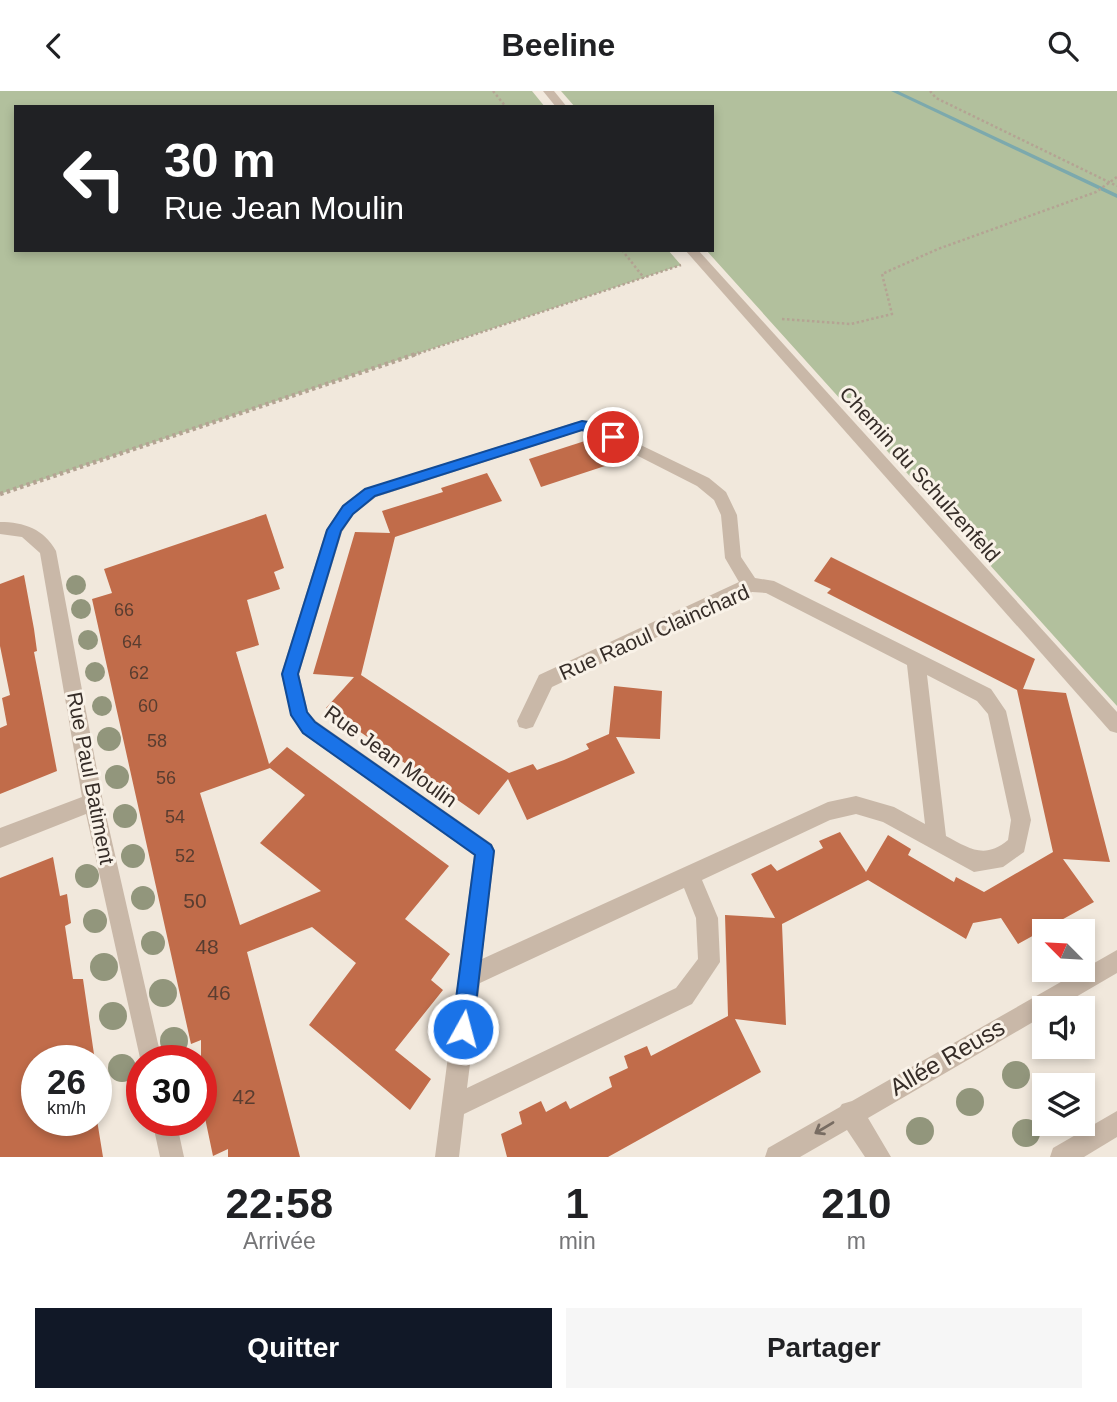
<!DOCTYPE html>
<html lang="fr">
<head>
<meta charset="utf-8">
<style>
  :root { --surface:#fff; --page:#f6f6f6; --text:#202124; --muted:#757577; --accent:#111827 }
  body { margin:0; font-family:Arial,sans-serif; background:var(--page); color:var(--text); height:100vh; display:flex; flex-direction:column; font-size:26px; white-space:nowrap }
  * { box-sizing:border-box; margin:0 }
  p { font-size:23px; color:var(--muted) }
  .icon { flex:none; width:38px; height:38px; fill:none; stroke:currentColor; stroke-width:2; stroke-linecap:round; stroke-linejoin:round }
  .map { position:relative; height:1066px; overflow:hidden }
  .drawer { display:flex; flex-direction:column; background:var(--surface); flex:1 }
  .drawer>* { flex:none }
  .top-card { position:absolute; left:14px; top:14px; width:700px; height:147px; border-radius:0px; box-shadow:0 4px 10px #0003; background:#202124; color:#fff; overflow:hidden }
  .needle { width:46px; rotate:294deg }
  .tools { position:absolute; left:1032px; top:828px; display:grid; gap:14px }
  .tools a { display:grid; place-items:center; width:63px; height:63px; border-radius:0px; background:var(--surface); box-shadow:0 4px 10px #0003; font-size:35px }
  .speed { position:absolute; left:21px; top:954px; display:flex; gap:14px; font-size:35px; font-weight:700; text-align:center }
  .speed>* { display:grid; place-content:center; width:91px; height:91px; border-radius:50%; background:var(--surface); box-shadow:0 4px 10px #0003; line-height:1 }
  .speed small { font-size:18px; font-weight:400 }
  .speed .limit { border:10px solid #d22; background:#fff; color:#111 }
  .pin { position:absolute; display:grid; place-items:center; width:60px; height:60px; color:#fff; margin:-30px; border:4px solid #fff; border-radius:50%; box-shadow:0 2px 7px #0007 }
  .me { position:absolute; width:77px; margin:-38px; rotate:7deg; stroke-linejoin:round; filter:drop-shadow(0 0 5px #0008) }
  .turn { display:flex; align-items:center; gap:24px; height:147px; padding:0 35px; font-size:32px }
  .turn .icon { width:91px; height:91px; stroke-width:2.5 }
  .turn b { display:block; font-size:49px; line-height:60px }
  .eta { display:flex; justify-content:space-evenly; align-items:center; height:119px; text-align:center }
  .eta b { font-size:42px; font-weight:700; line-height:49px }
  .action { display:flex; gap:14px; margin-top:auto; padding:14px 35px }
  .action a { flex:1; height:80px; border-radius:0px; background:var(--accent); color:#fff; font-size:28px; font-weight:700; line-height:80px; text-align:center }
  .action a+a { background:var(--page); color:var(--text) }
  header { display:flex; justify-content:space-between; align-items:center; height:91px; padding:0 35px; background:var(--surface); font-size:32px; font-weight:700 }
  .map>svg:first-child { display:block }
</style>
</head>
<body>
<header><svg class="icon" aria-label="back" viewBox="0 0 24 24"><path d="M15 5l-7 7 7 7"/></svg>Beeline<svg class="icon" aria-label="search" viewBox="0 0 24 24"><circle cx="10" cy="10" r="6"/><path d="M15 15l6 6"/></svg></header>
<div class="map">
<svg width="1117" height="1066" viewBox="0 0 1117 1066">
  <rect width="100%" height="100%" fill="#f1e8dc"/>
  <g fill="#b2c09d">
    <path d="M0,0H532L545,16H16V159H668L681,174L0,403Z"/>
    <path d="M561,0H1117V615L706,159H712V16H575Z"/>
  </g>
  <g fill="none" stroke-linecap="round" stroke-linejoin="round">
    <path fill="#7ca9ad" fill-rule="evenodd" d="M891,0H898L1117,103V107Z"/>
  </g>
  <g fill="#c16c4a" fill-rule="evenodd">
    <path d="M591,348L608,374L541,396L529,368Z"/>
    <path d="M487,382L502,410L395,446L361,584L509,682L533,673L537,679L564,669L589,658L586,653L609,643L614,595L662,600L660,648L616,646L635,682L527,729L508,688L479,724L326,617L354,586L313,583L355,441L390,442L382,420L443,401L441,397Z"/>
    <path d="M266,423L284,477L274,481L280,498L247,509L259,554L236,561L269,673L287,656L449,775L405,828L450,863L431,889L443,899L395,959L431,988L410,1019L309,934L356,872L312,836L247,861L300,1066H228V1058L213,1065L201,1008V949L191,953L92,508L112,502L104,478ZM270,677L305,704L260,752L321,800L240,834L200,702Z"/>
    <path d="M831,466L1035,568L1023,598L1066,602L1110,771L1063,768L1094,811L1018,853L1001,827L973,832L966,848L868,789L782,833L786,934L735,928L761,981L608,1066H507L501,1043L522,1033L519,1021L541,1010L546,1021L566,1010L570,1018L612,996L609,986L628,977L624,965L647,955L651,965L728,925L725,824L775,827L751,783L771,773L777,780L823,757L819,750L840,741L866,781L888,744L911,758L908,764L954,791L956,786L984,801L1053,761L1017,599L827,502L831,498L814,490Z"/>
    <path d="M24,484L34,538L37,560L34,561L57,680L0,703V637L7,634L2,607L10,604L0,555V493Z"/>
    <path d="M53,766L60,805L67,803L71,832L65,835L73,888H83L95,970H37V1029H97L103,1066H0V787Z"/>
  </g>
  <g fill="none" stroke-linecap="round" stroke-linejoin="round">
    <g stroke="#b4a393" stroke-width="2.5" stroke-dasharray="2.5 2.5" stroke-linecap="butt">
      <path d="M493,0L506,16"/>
      <path d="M930,0L936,7L1117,95"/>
      <path d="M622,159L644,187"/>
      <path d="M782,228L851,233L892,223L882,183L938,158L1096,101L1117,86"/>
      <path d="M414,264L681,174"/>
    </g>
    <path stroke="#b4a393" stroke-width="4.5" stroke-dasharray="3.5 3.5" stroke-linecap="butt" d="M0,403L419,262"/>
    <g fill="#c9b8a8" fill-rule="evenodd">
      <path d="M543,0H554L567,16H556Z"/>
      <path d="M685,159H698L1117,621V642L1110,640Z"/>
      <path d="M591,330L709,387L726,401L737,424L741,466L755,487L774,490L991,598L1006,620L1031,729L1024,761L1003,776L974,781L883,731L856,723L830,729L702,789L718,827L720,871L692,913L464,1023L459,1066H435L474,764L302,642L291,624L281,583L326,439L342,415L364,398L576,331ZM581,340H589L697,395L714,409L721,424L725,467L739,491L539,584L517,630L519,636L526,638L533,636L552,596L752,501L766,502L907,574L925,733L894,716L856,705L828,711L482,868L495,760L492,753L316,630L308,621L299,583L342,441L354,423L376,406ZM927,584L977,610L988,623L1011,729L1008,749C984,769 969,757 946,745ZM684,797L696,827L698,868L676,897L467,997L480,892Z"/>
      <path d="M0,431C24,431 44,438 56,460L103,711L162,970H142V976L86,723L0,757V737L82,706L40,462L22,446L0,443Z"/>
      <path d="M1117,859V882L1057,917H1045V924L868,1027L891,1066H865L847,1039L800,1066H765L768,1057L840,1016L842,1013L852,1010Z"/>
      <path d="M1117,1020V1046L1084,1066H1050L1053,1057Z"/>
      <path d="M152,1029H176L184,1066H160Z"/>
    </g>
  </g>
  <g fill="#92967c">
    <circle cx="76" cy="494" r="10"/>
    <circle cx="81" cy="518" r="10"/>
    <circle cx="88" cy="549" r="10"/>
    <circle cx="95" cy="581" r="10"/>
    <circle cx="102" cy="615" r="10"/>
    <circle cx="109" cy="648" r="12"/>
    <circle cx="117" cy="686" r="12"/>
    <circle cx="125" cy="725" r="12"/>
    <circle cx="133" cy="765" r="12"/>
    <circle cx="87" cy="785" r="12"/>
    <circle cx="143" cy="807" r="12"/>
    <circle cx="95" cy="830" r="12"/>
    <circle cx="153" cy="852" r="12"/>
    <circle cx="104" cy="876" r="14"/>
    <circle cx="163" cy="902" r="14"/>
    <circle cx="113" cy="925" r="14"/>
    <circle cx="174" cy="950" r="14"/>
    <circle cx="122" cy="977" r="14"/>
    <circle cx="1016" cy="984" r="14"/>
    <circle cx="970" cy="1011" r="14"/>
    <circle cx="920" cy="1040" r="14"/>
    <circle cx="1026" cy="1042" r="14"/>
  </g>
  <defs><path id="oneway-shaft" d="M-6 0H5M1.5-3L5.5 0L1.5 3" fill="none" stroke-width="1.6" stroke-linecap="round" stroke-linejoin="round" transform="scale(1.75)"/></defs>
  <use stroke="#786c62" href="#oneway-shaft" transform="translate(824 1037) rotate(149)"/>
  <path fill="#1a73e8" stroke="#114b97" stroke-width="2" d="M582,330L595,332L620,346L613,351L582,339L375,405L353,423L341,440L298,583L307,621L315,631L491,754L494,760L473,938L470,946L463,949L455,946L452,938L475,764L303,642L291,624L282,583L327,439L343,415L365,398Z"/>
  <g text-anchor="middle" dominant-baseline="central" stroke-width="6" stroke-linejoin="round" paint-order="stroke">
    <g font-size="18" fill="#593d30">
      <text x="124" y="519">66</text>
      <text x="132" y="551">64</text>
      <text x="139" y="582">62</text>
      <text x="148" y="615">60</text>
      <text x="157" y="650">58</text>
      <text x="166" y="687">56</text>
      <text x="175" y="726">54</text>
      <text x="185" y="765">52</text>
    </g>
    <g font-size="21" fill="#362d28" stroke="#f9f2e8">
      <text transform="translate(920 383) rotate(48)">Chemin du Schulzenfeld</text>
      <text transform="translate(654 541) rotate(-24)">Rue Raoul Clainchard</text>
      <text transform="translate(391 665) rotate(36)">Rue Jean Moulin</text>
      <text transform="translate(91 687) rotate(79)">Rue Paul Batiment</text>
    </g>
    <g font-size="21" fill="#593d30">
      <text x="195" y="809">50</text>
      <text x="207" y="855">48</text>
      <text x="219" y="901">46</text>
      <text x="244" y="1005">42</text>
    </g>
    <g font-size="24" fill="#362d28" stroke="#f9f2e8">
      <text transform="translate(947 966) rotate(-30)">Allée Reuss</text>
    </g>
  </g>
</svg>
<div class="tools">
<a><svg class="needle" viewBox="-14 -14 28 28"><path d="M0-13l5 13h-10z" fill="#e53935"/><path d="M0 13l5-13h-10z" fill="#757577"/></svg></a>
<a><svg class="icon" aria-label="sound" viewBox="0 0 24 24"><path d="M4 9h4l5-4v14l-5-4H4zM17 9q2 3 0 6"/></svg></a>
<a><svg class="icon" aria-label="layers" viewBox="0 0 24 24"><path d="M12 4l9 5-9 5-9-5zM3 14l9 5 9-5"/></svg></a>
</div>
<div class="speed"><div>26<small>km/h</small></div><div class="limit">30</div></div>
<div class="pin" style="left:613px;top:346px;background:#d93025"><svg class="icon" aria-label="arrive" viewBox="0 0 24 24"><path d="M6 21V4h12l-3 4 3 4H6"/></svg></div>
<svg class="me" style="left:463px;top:938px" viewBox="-20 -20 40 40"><circle r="17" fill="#1a73e8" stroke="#fff" stroke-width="3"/><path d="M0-11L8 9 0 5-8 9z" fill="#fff"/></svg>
<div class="top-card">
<div class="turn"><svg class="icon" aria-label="left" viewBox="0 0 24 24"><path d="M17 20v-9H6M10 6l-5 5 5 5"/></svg><div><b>30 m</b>Rue Jean Moulin</div></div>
</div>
</div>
<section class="drawer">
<div class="eta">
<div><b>22:58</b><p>Arrivée</p></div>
<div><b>1</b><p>min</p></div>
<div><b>210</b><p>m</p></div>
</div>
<div class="action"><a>Quitter</a><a>Partager</a></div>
</section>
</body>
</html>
